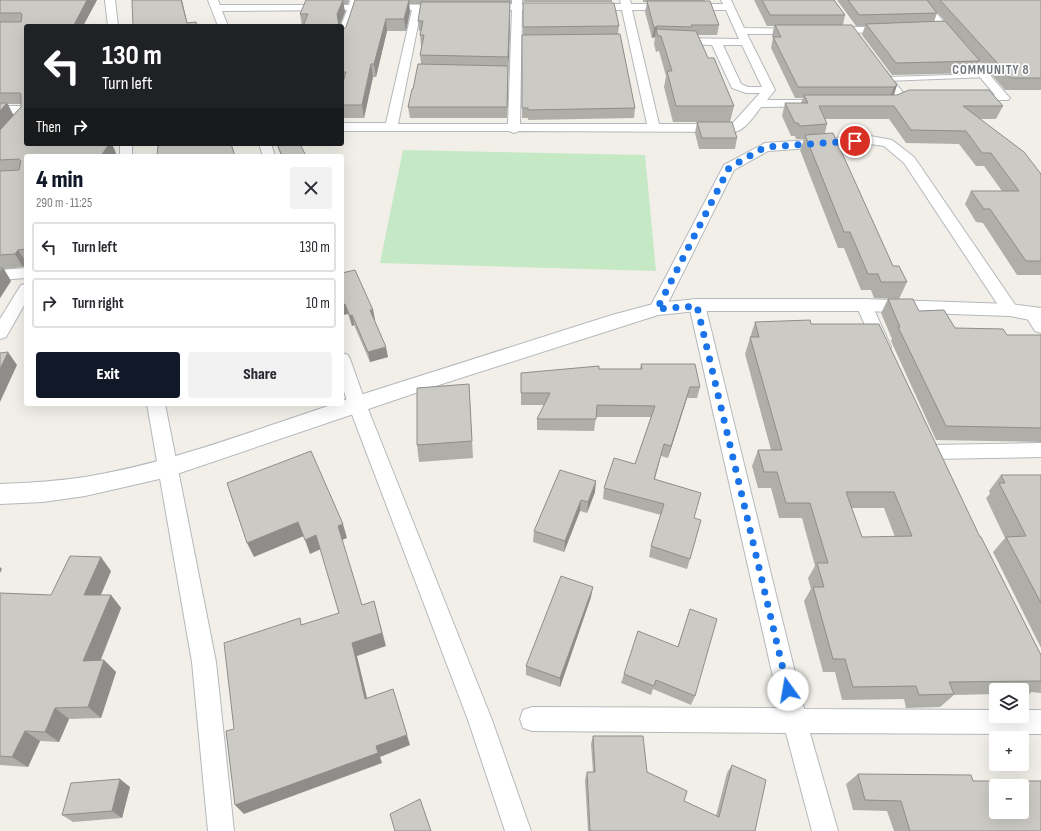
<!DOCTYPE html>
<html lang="en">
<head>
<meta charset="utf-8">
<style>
  :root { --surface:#fff; --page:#f2f2f3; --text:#2b2b33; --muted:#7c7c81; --line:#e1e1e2; --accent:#111827 }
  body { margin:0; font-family:"Sofia Sans Condensed",sans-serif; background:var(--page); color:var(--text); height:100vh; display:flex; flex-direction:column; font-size:15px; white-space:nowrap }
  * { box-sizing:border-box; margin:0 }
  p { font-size:13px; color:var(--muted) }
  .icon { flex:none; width:22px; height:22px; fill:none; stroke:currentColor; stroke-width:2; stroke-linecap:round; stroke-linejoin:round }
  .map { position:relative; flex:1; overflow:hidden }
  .panel { position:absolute; left:24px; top:154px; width:320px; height:252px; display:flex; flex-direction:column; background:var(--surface); border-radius:4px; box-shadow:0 4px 16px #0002 }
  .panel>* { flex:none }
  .banner { position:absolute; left:24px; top:24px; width:320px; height:122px; border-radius:4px; box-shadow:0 4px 16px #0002; background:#202124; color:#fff; overflow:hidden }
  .controls { position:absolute; left:989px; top:683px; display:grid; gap:8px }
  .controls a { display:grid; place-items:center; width:40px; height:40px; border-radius:4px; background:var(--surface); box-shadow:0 4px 16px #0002; font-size:20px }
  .pin { position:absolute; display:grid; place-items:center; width:34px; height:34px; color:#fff; margin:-17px; border:2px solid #fff; border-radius:50%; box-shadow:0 1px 4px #0007 }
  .me { position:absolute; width:44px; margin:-22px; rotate:347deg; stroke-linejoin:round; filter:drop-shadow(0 0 3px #0008) }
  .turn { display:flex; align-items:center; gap:14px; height:84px; padding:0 12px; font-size:18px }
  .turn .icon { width:52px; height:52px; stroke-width:2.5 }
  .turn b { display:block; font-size:28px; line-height:34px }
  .then { display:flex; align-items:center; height:38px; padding:0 12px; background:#0003; gap:8px; font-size:15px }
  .round { display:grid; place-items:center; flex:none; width:42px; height:42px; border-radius:4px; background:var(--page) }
  .headline { display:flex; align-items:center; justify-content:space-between; height:68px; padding:0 12px }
  h1 { font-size:24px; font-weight:800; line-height:30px; color:var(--accent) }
  .button { display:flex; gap:8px; margin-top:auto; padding:8px 12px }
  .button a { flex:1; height:46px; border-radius:4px; background:var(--accent); color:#fff; font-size:16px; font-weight:800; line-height:46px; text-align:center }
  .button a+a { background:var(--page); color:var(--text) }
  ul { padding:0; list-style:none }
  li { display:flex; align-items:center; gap:12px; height:50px; margin:0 8px 6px; padding:0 4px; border:2px solid var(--line); border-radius:4px }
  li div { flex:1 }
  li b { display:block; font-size:15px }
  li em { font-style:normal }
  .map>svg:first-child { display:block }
</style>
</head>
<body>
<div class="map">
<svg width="1041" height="831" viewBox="0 0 1041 831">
  <rect width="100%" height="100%" fill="#f1efe8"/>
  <path fill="#c5e8c5" d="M403,150L645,155L656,271L380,263Z"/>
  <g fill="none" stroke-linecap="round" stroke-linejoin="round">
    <defs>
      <path id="service" d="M986,74L988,75V77L886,81L883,79L886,77Z"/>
      <g id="minor">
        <path d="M105,0H115L118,26H108Z"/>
        <path d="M208,0H218L220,5H349L350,0H360L358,4L447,5L449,7L447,9L444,10H421L398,124H508L512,10H486L481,7L486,4H512V0H522V4H548L553,7L548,10H522L520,124H647L622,10H590L585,7L590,4H621L620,0H630L631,4H723L721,0H731L744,28L801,29L802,31L797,34H747L775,90L767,100H826L832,103L826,106L761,107C754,116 746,129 735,132L519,131L514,133L509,131H342V123H386L412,10H356L347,39L342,42L341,26L347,10L222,11L228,26H218ZM632,10H726L739,39L677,38L672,41L677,44L712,45L732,88L746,93H760L732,124H659ZM723,45H742L762,87H748L741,84Z"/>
        <path d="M915,0H925L1008,96L1010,98L1008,100H968L966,98L968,96L995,95Z"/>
        <path d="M889,26L893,27L894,29L893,31L832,34L827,31L832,28Z"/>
        <path d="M880,68L884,69L906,96L908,98L906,100H898L876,73L875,71L876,69Z"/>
        <rect x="0" y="106" width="26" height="8"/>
        <path d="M870,136L892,140L914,157L1016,306L1018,310L1016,314L1010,315L1004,314L904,163L884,146L870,144L768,151L734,170L665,309L663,313L657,314L651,313L649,309L724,165L765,143Z"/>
        <rect x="120" y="144" width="12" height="12"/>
        <path d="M259,144H271L275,156H263Z"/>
        <path d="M26,268V278L0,280V270Z"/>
        <path d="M26,284V302L6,337L0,339V319L21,285Z"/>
        <path d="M697,300L703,301L705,305L804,709L996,710V716H1022V710H1041V734L810,733L838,831H812L786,733L532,731L523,728L520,719L523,710L532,707L780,708L689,305L691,301Z"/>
        <path d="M864,300L870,301L872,305L891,347L889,351L883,353L877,351L875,347L856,305L858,301Z"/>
        <path d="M1033,310L1039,311L1041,315V333L1035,331L1025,315L1027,311Z"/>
        <path d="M342,353L348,355L350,359L366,404L492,720L531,831H505L468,720L348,404L342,385Z"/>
        <path d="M147,404H165L216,662L234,831H208L192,662Z"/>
        <path d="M1041,443V457L931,459L924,457L922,452L924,447L931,445Z"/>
      </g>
      <path id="tertiary" d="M697,299H864L1010,304L1041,308V322L1010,316L864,311H697L658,315L445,383L168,477L85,496L43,502L0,504V484C29,483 57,481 85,477C170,463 252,431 334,404H342V401L357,396L612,315L657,303Z"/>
    </defs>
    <use href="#service" stroke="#b5b8bc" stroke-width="2"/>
    <use href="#minor" stroke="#b5b8bc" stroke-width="2"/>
    <use href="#tertiary" stroke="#b5b8bc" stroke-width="2"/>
    <use href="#service" fill="#fff" fill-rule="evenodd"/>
    <use href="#minor" fill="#fff" fill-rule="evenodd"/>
    <use href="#tertiary" fill="#fff" fill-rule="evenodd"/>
  </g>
  <g fill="#afaea9" fill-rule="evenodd">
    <path d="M0,0H97L83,26H26V144L116,153L114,156H26V262L23,267L4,269L11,281L0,298ZM8,104H21V107L13,115Z"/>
    <path d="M312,0H349L348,4H343L345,12L340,26H302L300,14Z"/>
    <path d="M360,0H512L510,4L507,118H410L408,107L421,64L420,55L422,46H421L420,35L421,31H419L418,21L421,4H409L410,12L406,31H387L376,77H373L364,118H342V30L346,27Z"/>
    <path d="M523,0H612V2H524Z"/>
    <path d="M643,0H705V1L719,25L717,35H698L708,58L734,106L730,122L737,138L735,149H699L695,133L697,122H673L664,87L666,76L659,51L656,52L654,44L655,37L652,38L645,12L647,2H643Z"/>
    <path d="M754,0H834L845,15L843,25L897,85L894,95L1003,106L996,119H980L1041,174V275H1017L983,223L976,222L965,204L971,191H1002L984,166H976L959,144L906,143L889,119H825L827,124L825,133L893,266L907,282L899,299L874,298L871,290H861L844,248H838L800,150L804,139H796L795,136H791L782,116L785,103H801L803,98H795L771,48L773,38L772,36L774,26H767Z"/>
    <path d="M837,0H1041V90H1005L964,43L980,61L974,73L892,75L862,35L865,26H856ZM933,8L945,21L934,22L937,13Z"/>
    <path d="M619,26L618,34L635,108L634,118L528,120V118H522L523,27Z"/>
    <path d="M277,144L306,156H281Z"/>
    <path d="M342,273L373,310L375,320H374L388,357L370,362L354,325L352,326L348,314L342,315Z"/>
    <path d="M888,299L919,311L955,328L1007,335H1041V442L936,440L891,341L892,339L881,313Z"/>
    <path d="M755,322L811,324L980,537L1041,655V693L1031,692L1030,694H1022V690H996V694L954,695L940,707L906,708L904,699L842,700L835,672H823L804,601L811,589L808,578L815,566L802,518H779L771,488H758L752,466L758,450H771L745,354ZM852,508H884L895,537H862Z"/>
    <path d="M641,364L700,387L697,398H687L668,458L661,456L655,479L694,518L690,559L687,569L649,557L651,546L661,515L603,499L604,488L635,464L651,417H596L594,431L537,430V419L544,405H521V373L599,369H640Z"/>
    <path d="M469,384L473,458L419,462L417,445Z"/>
    <path d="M560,470L595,492L587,513L580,511L564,552L533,542L534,531Z"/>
    <path d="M1001,475H1041V648L993,552L1005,538L986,498L990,494L989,491Z"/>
    <path d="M111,571L101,595H111L121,608L101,660H104L116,672L101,718L69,719L59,742L40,741L28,767L0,765V593L51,595Z"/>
    <path d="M591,597L560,687L526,675V666Z"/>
    <path d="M690,609L695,696L691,705L653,689L651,695L621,683L624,674L678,646Z"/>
    <path d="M593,736L647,772L684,801L716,816L727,773L732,765L755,831H588L585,780L587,772H593L591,744Z"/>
    <path d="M858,774L973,781L1041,831H894L887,811L853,810L846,784Z"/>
    <path d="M130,787L122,818L73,822L62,815Z"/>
  </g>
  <g fill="#8f8d8a">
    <path d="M87,0H97L83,26H72Z"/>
    <path d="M181,0H182L188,26H187Z"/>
    <path d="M343,0L345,12L339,26L337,14Z"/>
    <path d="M409,0L410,12L406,31L404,19Z"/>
    <path d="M510,2V12L509,67L508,57Z"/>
    <path d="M386,19L387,31L376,77L374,64Z"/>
    <path d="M657,26V32L656,29L655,37L652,38L654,28Z"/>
    <path d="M371,64L373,77L364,118L362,105Z"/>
    <path d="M508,66V76L507,118V107Z"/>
    <path d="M897,85L893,97L890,98L894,87Z"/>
    <path d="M7,103L14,116L0,131V111Z"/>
    <path d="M109,144H112L116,153L114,156H101Z"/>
    <path d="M18,250L26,262L23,267L15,254Z"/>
    <path d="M3,268L11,281L0,298V272Z"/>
    <path d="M345,304L348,314L342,315V305Z"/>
    <path d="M370,310H373L375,320L372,321Z"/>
    <path d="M352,315L354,325L352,326L350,316Z"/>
    <path d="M386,347L388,357L370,362L368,352Z"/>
    <path d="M8,352L17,365L0,402V369Z"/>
    <path d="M690,387L687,398L668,458L671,446Z"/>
    <path d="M596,481L595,492L587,513L588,502Z"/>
    <path d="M581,500L580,511L564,552L565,541Z"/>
    <path d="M298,522L304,536L254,557L247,543Z"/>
    <path d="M343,524L347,538L342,540L338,526Z"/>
    <path d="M316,535L321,549L310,554L305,540Z"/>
    <path d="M101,557L111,571L95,608L84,595Z"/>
    <path d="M0,567L2,569L0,573Z"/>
    <path d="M593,587L591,597L560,687V678Z"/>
    <path d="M111,595L121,608L95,673L83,661Z"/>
    <path d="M374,601L386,646L357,656L370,710L365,699L352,643Z"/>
    <path d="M104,660L116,672L101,718L88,707Z"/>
    <path d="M393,689L410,745L380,757L382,763L244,814L235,805L376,746Z"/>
    <path d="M55,708L69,719L59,742L45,732Z"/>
    <path d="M25,731L40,741L28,767L12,757Z"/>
    <path d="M120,779L130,787L122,818L112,811Z"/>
  </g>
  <g fill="#cccac5" stroke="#8f8d8a" fill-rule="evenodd">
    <path d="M0,0H87L75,23L72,26H26V144H109L101,156H26V249L18,250L15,254L0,255V171L19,170L21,161L19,159L0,160V130L21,107V94L20,93H0V22H21L22,15L21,13H0Z"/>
    <path d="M132,0H181L187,23L196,22L197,26H133Z"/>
    <path d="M306,0H343L337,14L339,26H303L308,14H300Z"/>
    <path d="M355,0H409L404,19H386L374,64H371L362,105H342V86L346,72H342V30L346,27Z"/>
    <path d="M762,0H834L845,15H770Z"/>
    <path d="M848,0H927L937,13L859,15Z"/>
    <path d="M940,0H1041V78H1011Z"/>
    <path d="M647,1H710L719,25H691L692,27L657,26L654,28Z"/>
    <path d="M421,2H510L508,57L420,55L424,35H420L423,21H418Z"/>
    <path d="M523,3H614L619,26L523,27Z"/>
    <path d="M945,21L980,61L896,63L866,24Z"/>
    <path d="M775,25H852L897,85L894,87H798L773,37H781Z"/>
    <path d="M656,29L696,31L708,58H714L734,106H676L667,71H672L661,36H658Z"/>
    <path d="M620,34L635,108L528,110V108H522V35Z"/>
    <path d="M418,64L508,66L507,107H408L412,89H413Z"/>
    <path d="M909,90H989L1003,106H963L1024,152L1041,174V261H1026L990,209H984L971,191H1019L991,153H982L966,131L911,130L894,106H819L827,124L800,126L798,123H795L785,103H808L804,95H897Z"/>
    <path d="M0,103H7L0,111Z"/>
    <path d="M697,122H732L737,138H702Z"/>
    <path d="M833,133L893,266H899L907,282H881L878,274H868L850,232H844L805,135Z"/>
    <path d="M166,144H231L235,156H157L158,146Z"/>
    <path d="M277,144H300L306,156H282Z"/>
    <path d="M0,268H3L0,272Z"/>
    <path d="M355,270L373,310H370L386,347L368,352L352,315L350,316L345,304L342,305V273Z"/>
    <path d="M888,299H913L919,311L944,310L955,328L1003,329L1007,335H1041V428L946,426L898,327H900Z"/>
    <path d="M810,320L811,324H879L980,537H981L1041,655V681L949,682L954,694L919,695L916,686L853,687L845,659H833L813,587H824L817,563H828L810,503H786L777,472H764L758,450H782L750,337H759L755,322ZM846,492H894L912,536L862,537Z"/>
    <path d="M8,352L0,369V353Z"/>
    <path d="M641,364H695L700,387H690L671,446L664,444L654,479L701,493L694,518L701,520L690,559L651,546L664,504L604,488L614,458L635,464L655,406L597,405L596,419H537L550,393H521V373L599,366V369H642Z"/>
    <path d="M469,384L472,441L417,445V388Z"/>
    <path d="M311,451L343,524L338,526L362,605L374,601L382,633L352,643L365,699L393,689L407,735L376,746L378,753L235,805L226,731L234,729L224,643L300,618L301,625L339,613L316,535L305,540L298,522L247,543L227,483Z"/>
    <path d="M560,470L596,481L588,502L581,500L565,541L534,531Z"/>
    <path d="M1001,475H1041V603L1006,537L1026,536L999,483H1005Z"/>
    <path d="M70,556L101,557L84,595H111L83,661L104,660L88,707L55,708L45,732L25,731L12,757L0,756V593L51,595Z"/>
    <path d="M561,576L593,587L560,678L526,666Z"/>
    <path d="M690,609L717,619L695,696L656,680L654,686L624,674L638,631L678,647Z"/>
    <path d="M593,736H643L647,772L687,791L684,801L719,817L732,765L766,780L755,831H590L587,772H595Z"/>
    <path d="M858,774L971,775L973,781H1041V831H910L901,801L865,800ZM996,786H1022V812H996Z"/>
    <path d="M120,779L112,811L62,815L71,783Z"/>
    <path d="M420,799L431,831H395L390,814Z"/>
  </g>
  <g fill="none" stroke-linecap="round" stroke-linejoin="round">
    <path stroke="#1a73e8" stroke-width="7" stroke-dasharray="0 12.6" d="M788,690L697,306L657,309L729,168L765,147L855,141"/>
  </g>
  <g text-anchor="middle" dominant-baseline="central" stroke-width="3.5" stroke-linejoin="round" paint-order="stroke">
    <g font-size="13" font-weight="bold" letter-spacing="1" fill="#70757a" stroke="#fff">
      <text x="991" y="70">COMMUNITY 8</text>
    </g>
  </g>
</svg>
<div class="controls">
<a><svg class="icon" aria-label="layers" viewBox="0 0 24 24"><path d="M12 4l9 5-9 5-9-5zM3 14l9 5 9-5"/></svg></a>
<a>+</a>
<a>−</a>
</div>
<div class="pin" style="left:855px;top:141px;background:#d93025"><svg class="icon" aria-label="arrive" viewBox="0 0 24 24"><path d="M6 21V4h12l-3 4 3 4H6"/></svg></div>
<svg class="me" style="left:788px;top:690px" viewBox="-20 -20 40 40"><circle r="19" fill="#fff"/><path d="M0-13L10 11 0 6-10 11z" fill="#1a73e8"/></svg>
<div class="banner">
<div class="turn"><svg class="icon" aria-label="left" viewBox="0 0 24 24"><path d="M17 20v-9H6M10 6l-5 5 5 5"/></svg><div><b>130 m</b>Turn left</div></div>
<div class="then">Then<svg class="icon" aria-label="right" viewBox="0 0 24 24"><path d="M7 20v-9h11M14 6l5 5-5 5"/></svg></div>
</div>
<section class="panel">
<div class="headline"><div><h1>4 min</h1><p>290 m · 11:25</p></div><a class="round"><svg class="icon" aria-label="close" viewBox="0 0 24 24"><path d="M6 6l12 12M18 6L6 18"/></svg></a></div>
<ul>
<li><svg class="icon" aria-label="left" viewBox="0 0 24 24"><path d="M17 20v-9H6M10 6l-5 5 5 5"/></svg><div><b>Turn left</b></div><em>130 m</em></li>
<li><svg class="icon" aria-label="right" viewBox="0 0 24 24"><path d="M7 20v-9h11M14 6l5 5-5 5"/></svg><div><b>Turn right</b></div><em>10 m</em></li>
</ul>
<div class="button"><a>Exit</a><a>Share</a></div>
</section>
</div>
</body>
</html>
